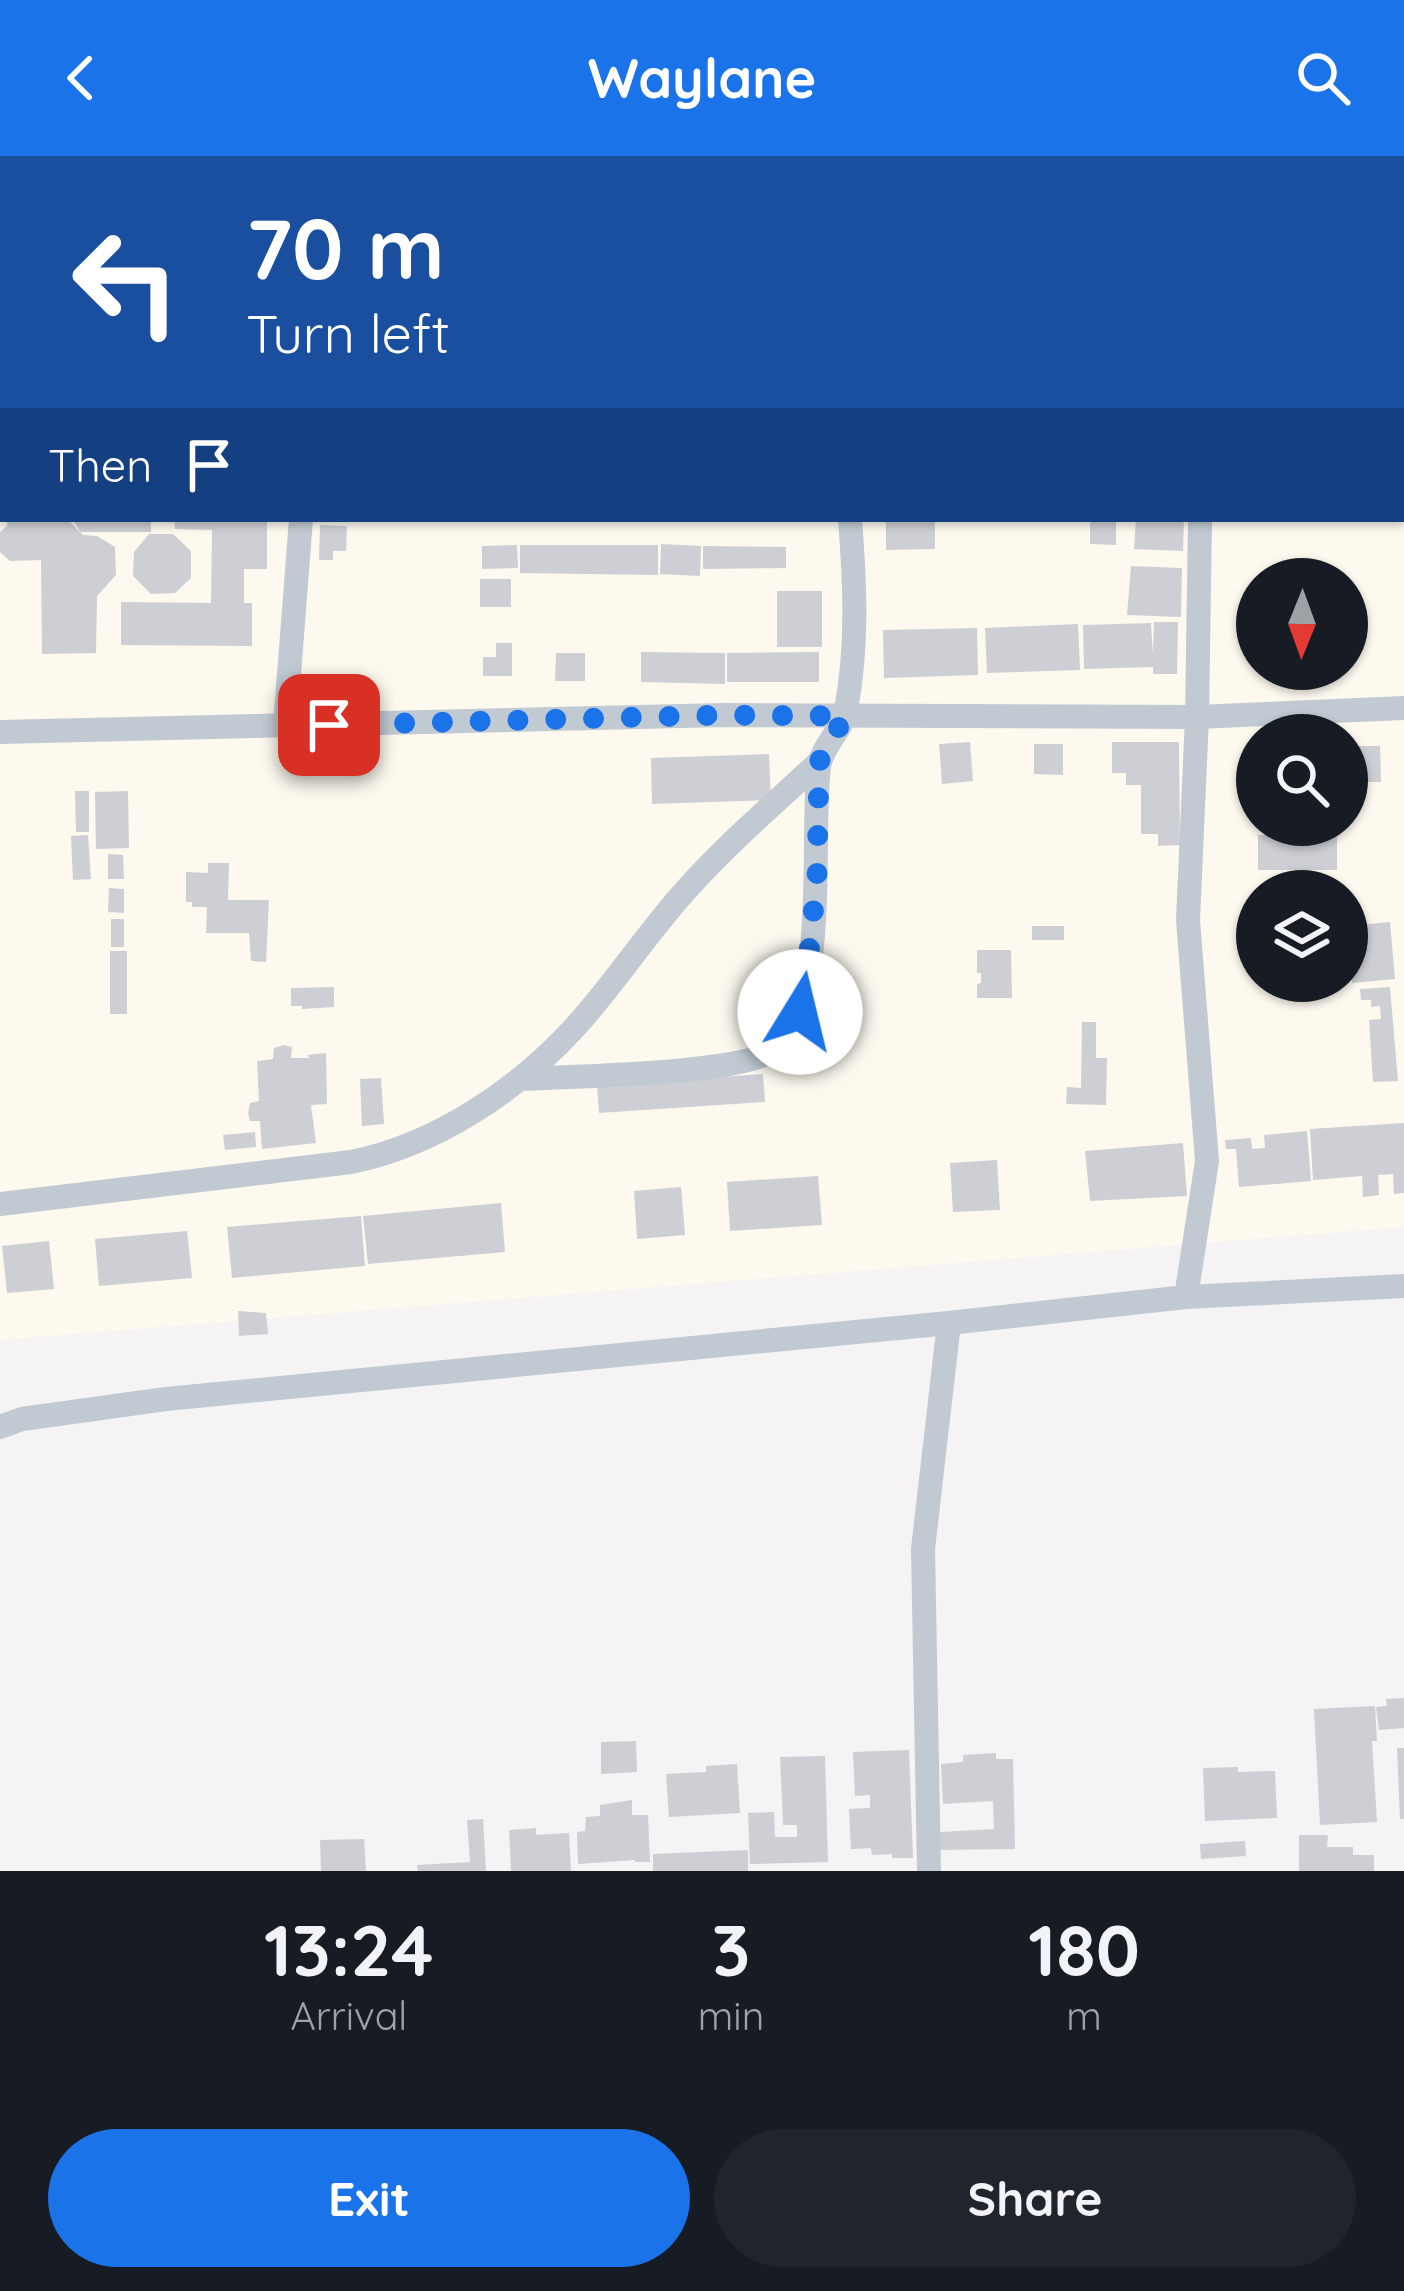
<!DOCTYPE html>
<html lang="en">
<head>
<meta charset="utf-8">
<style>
  :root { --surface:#171b24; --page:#20242c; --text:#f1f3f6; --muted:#9ea1a6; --accent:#1a73e8 }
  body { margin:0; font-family:Quicksand,sans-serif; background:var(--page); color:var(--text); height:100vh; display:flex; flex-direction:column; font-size:45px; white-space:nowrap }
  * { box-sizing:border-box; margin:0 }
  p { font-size:39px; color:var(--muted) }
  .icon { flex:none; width:66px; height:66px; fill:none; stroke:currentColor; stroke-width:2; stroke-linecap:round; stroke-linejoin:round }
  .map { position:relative; height:1715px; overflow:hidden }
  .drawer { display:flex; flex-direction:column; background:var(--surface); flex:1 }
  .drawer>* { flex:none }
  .banner { position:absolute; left:0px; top:0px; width:1404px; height:366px; box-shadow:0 3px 9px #0004; background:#1a4fa0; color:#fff; overflow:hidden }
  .needle { width:78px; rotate:181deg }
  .buttons { position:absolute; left:1236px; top:402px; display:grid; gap:24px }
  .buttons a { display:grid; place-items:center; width:132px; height:132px; border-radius:50%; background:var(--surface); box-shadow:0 3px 9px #0004; font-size:60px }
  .pin { position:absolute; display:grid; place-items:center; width:102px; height:102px; color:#fff; margin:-51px; border-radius:24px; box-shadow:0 6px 18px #0006 }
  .me { position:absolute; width:132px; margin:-66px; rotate:9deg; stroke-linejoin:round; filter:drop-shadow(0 0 9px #0008) }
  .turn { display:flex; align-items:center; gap:42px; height:252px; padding:0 48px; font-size:54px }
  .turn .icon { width:156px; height:156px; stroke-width:2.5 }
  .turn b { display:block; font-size:84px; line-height:102px }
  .then { display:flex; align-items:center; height:114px; padding:0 48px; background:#0003; gap:24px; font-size:45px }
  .eta { display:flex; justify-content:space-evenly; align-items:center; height:204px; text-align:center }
  .eta b { font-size:72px; font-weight:800; line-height:84px }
  .cta { display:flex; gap:24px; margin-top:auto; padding:24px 48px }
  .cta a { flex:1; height:138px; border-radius:72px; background:var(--accent); color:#fff; font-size:48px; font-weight:800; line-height:138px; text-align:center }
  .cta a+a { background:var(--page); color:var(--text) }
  header { display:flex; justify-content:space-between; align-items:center; height:156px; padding:0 48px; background:var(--accent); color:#fff; font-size:54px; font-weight:800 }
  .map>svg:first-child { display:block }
</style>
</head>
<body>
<header><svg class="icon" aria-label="back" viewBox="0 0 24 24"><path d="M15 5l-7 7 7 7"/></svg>Waylane<svg class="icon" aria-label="search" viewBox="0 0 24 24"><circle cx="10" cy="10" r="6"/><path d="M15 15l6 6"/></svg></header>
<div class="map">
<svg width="1404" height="1715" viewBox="0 0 1404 1715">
  <rect width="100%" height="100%" fill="#f5f3f3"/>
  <path fill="#fdf9ef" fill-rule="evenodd" d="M0,0H1404V1071L0,1184ZM3,3H1401V363H3ZM1257,423H1347V513H1257ZM1257,579H1347V669H1257ZM1257,735H1347V825H1257Z"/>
  <g fill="#cdcfd5">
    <path d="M8,363H67L83,379L97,380L115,391L116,419L97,440L96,497L42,498L41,404L10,405L0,396V376L7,370Z"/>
    <path d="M73,363H151V376H80Z"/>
    <path d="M175,363H267V413H244V447H252V490L121,489V446L211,447L212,374L175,373Z"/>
    <path d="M886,363H935V393L886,394Z"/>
    <path d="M1090,363H1116V389L1090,388Z"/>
    <path d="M1136,363H1184L1183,395L1134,393Z"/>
    <path d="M320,369L347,370L346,395H333V404H319Z"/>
    <path d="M149,378H173L191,395V422L175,437L151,438L133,420L134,396Z"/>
    <path d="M661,388L701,390L700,420L660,418Z"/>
    <path d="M517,389L518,412L482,413V390Z"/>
    <path d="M520,389H658V419L520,417Z"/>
    <path d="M703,390L786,391V412L703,413Z"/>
    <path d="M1131,410L1182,412L1181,461L1127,459Z"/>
    <rect x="480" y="423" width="31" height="28"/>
    <rect x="777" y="435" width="45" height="56"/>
    <path d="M1154,466H1178L1177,518H1153V511L1084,513L1083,469L1151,467L1153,499Z"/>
    <path d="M1078,468L1080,514L987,517L985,472Z"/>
    <path d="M977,472L978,519L884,522L883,474Z"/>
    <path d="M496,487H512V520H483V501H496Z"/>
    <path d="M641,496L725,497V528L641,526Z"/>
    <path d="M819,496V526H727V497Z"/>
    <path d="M556,497H585V525H555Z"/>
    <path d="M970,586L973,625L942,628L939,588Z"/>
    <path d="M1112,586H1179L1180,689L1158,690V678H1141V629H1126V617H1112Z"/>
    <path d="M1034,588H1063V619L1034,618Z"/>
    <path d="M1347,590H1380L1381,626H1347Z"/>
    <path d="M769,598L771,644L652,648L651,602Z"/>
    <path d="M75,635H89V676H76Z"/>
    <path d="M128,635L129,692L96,693L95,636Z"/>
    <path d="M88,679L91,723L73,724L71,680Z"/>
    <rect x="1258" y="679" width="79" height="35"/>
    <path d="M108,698L123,699L124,723H108Z"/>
    <path d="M208,707H229L228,744H269L266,806L251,805L249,777H206L207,751H192V746H186V716L208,717Z"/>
    <path d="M109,732L124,733V757L108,756Z"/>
    <rect x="111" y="763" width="13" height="28"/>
    <path d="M1390,766L1395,823L1352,827L1347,770Z"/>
    <rect x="1032" y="770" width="32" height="14"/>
    <path d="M977,794H1011L1012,842H977V828L981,827V817H977Z"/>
    <rect x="110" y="795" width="17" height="63"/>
    <path d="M334,831V851L302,853V850H291V832Z"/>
    <path d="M1390,831L1398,925L1373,926L1369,864L1381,863L1380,850L1371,851V844H1361L1360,833Z"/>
    <path d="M1082,866H1096V902H1107L1106,949L1066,948L1067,931L1081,932Z"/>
    <path d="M284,889L292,891L291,902H310L307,899L326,897L327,948L311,949L316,987L262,993L260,965H250L248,958L250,947L259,945L257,905L273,903L274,892Z"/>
    <path d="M763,918L765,946L599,957L597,929Z"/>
    <path d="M381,922L384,968L362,970L360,923Z"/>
    <path d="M1404,967V1037L1394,1038L1393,1018L1378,1019L1379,1039L1363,1041L1362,1020L1313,1024L1310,973Z"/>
    <path d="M1307,975L1311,1025L1239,1031L1236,993H1226L1225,984L1251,982L1252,993L1265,992L1264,979Z"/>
    <path d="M255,976L256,991L225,994L223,979Z"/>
    <path d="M1183,987L1187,1040L1090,1045L1085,995Z"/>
    <path d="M997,1004L1000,1054L953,1056L950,1007Z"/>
    <path d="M818,1020L822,1069L730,1075L727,1026Z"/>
    <path d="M681,1031L685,1079L637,1083L634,1035Z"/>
    <path d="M501,1047L505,1096L368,1108L363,1060Z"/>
    <path d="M361,1060L365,1110L232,1122L227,1071Z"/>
    <path d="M187,1075L192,1122L99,1130L95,1083Z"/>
    <path d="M49,1085L54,1133L7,1137L2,1090Z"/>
    <path d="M238,1155L266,1157L268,1178L239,1180Z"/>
    <path d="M1404,1542V1572L1379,1574L1376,1551L1387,1550L1386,1543Z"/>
    <path d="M1375,1550L1377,1585H1372L1377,1666L1320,1669L1314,1553Z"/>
    <path d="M636,1585L637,1616L601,1618V1586Z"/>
    <path d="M1397,1592H1404V1663H1400Z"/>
    <path d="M909,1594L913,1702H892V1698L872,1699L871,1692L851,1693L849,1653L870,1652V1639L855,1640L853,1596Z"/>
    <path d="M996,1597V1603H1013L1015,1693L940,1694V1676L994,1673L993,1645L943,1648L941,1608L963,1606V1599Z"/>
    <path d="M825,1600L828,1706L750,1708L748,1657L774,1656L775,1681H797V1669H783L780,1601Z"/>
    <path d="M737,1608L740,1657L669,1661L666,1618L706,1616V1610Z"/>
    <path d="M1238,1611V1616L1275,1615L1277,1662L1205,1665L1203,1612Z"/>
    <path d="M632,1644V1659H648L650,1706H635V1704L578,1708L577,1676L585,1675L586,1661L600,1660V1649Z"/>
    <path d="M483,1663L486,1715H418L417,1709L470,1706L467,1664Z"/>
    <path d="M536,1672V1679L569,1677L571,1715H511L509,1674Z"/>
    <path d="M1299,1679H1328L1327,1691H1353V1699H1374V1715H1299Z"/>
    <path d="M364,1683L366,1715H321L320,1684Z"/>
    <path d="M1245,1685L1246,1700L1201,1703L1200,1688Z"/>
    <path d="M748,1694V1715H653V1698Z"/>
  </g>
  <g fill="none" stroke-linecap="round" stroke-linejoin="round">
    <g stroke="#c1cad2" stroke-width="24">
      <path d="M294,3V0"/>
      <path d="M824,3V0"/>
      <path d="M1197,3L1198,0"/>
      <path d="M1401,6H1404"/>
      <path d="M0,40H3"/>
      <path d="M1401,244H1404"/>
      <path d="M0,246H3"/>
      <path d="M285,570L301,363"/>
      <path d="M0,576L724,559L1197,561L1404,552"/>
      <path d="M520,923C571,920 738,919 774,894C830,854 810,676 819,611C821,591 842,575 846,554C858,489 855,429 850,363"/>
      <path d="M0,1048L351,1006C436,989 518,934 576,870C615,827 647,777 686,734C727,688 774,648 819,606"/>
      <path d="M1186,1141L1207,1005L1188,764L1197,561L1200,363"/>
      <path d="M0,1271L22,1263L166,1243L949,1167L1186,1141L1404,1130"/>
      <path d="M929,1715L923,1393L949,1167"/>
    </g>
  </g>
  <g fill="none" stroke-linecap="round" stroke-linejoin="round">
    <path stroke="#1a73e8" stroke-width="21" stroke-dasharray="0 37.8" d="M329,569L724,559L845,560L819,606L817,721L806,824L800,856"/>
  </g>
</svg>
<div class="buttons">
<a><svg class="needle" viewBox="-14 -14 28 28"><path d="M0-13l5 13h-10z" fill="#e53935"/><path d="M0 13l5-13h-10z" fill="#9ea1a6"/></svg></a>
<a><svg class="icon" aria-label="search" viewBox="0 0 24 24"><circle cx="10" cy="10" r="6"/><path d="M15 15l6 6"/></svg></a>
<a><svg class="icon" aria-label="layers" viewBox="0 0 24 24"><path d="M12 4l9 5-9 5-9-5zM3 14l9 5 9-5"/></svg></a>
</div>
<div class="pin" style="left:329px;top:569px;background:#d93025"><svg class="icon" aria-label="arrive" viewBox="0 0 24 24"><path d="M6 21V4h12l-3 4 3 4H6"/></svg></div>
<svg class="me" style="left:800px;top:856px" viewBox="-20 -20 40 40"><circle r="19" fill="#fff"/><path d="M0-13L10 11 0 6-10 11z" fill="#1a73e8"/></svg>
<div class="banner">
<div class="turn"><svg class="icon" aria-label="left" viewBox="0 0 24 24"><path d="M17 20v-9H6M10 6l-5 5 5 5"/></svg><div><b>70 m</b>Turn left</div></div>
<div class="then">Then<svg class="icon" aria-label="arrive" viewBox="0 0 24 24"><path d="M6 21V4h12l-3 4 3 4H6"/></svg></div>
</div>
</div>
<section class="drawer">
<div class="eta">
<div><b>13:24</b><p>Arrival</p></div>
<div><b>3</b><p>min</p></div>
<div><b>180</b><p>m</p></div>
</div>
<div class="cta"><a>Exit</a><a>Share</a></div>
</section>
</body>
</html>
